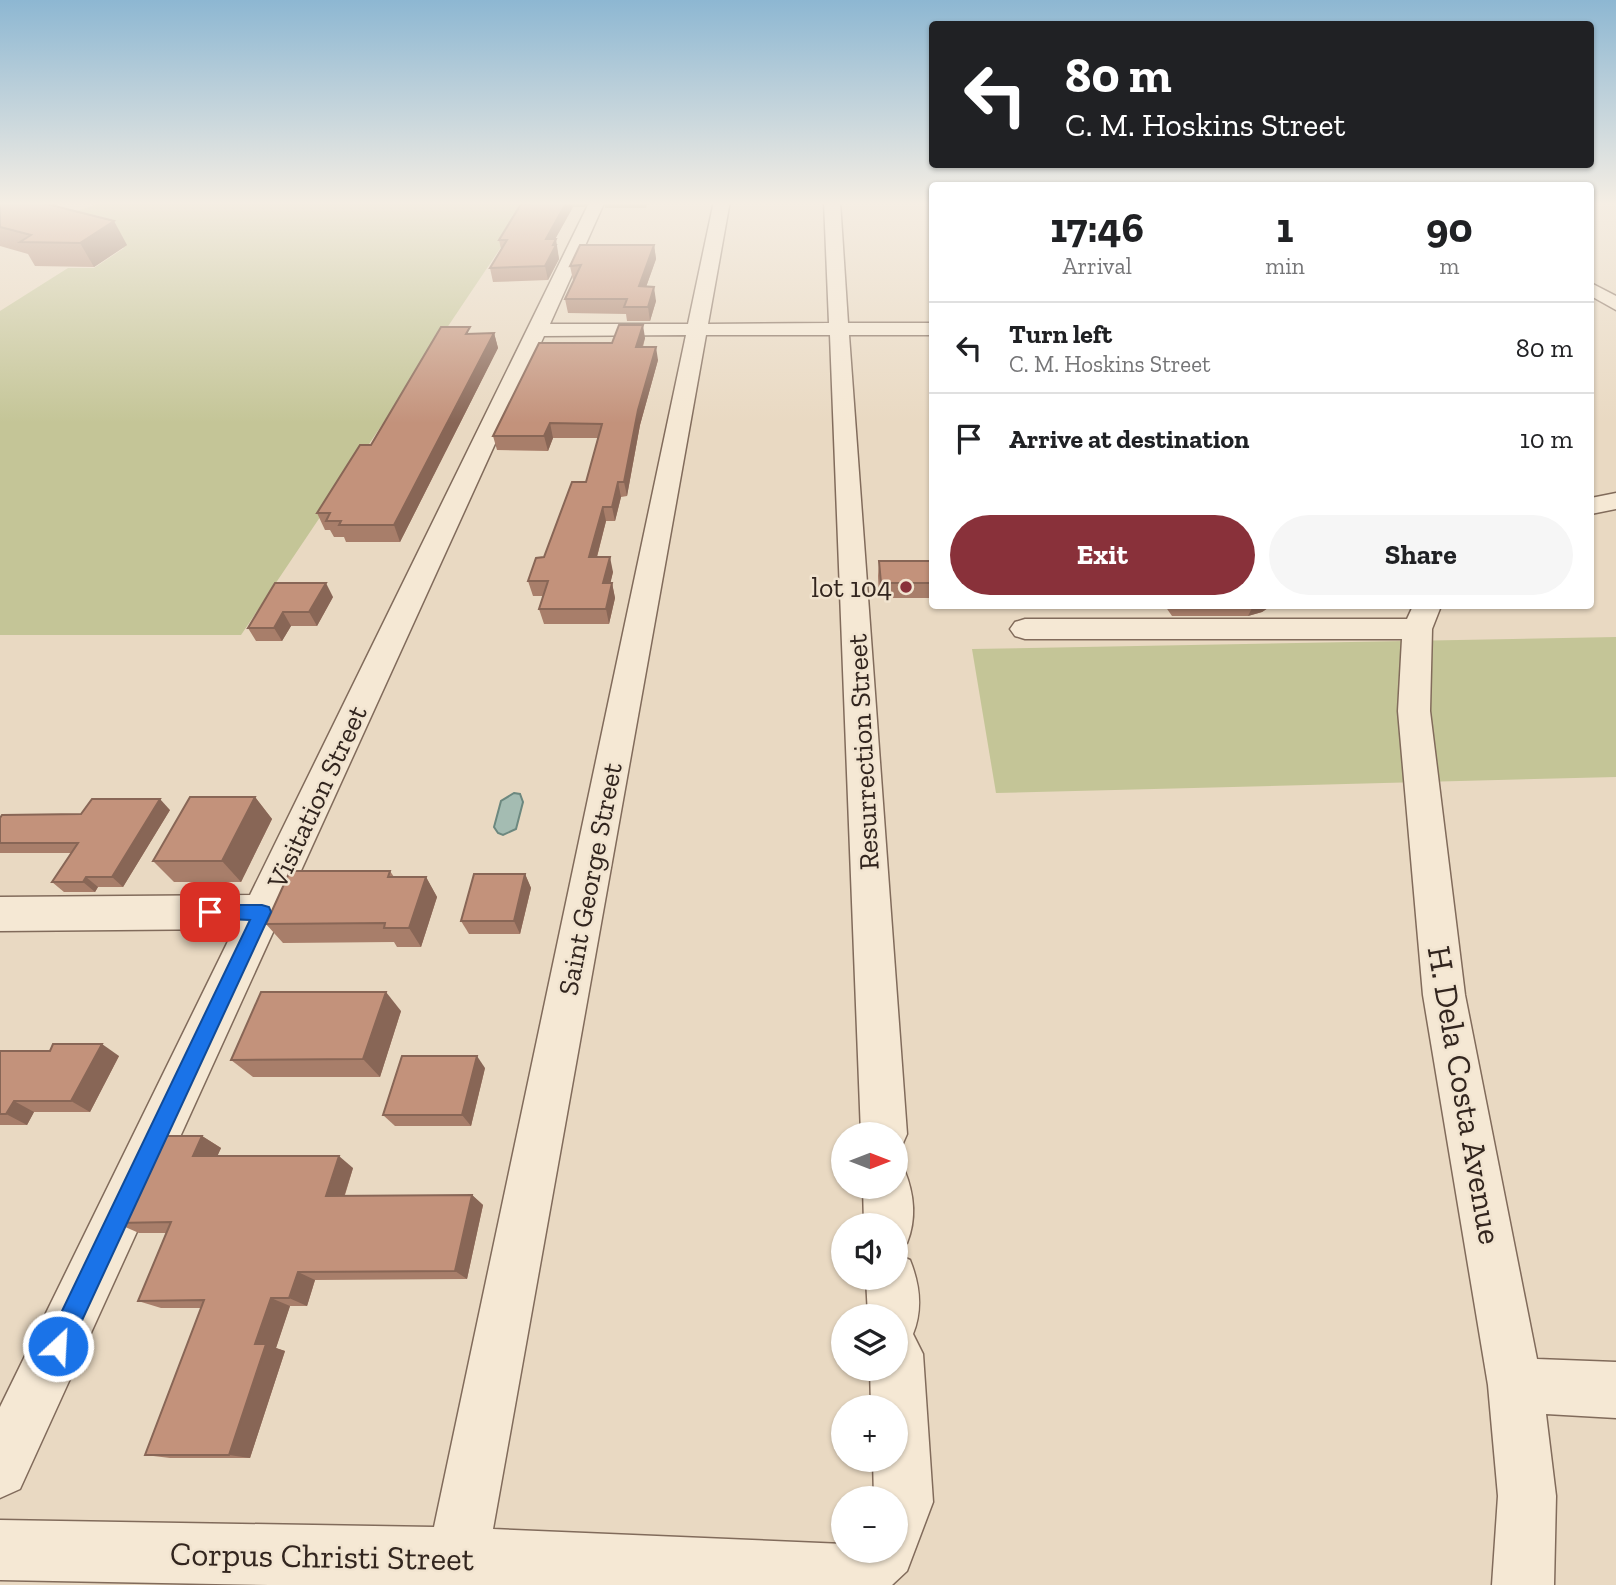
<!DOCTYPE html>
<html lang="en">
<head>
<meta charset="utf-8">
<style>
  :root { --surface:#fff; --page:#f6f6f6; --text:#202124; --muted:#757577; --line:#e0e0e0; --accent:#89313a }
  body { margin:0; font-family:"Zilla Slab",serif; background:var(--page); color:var(--text); height:100vh; display:flex; flex-direction:column; font-size:26px; white-space:nowrap }
  * { box-sizing:border-box; margin:0 }
  p { font-size:23px; color:var(--muted) }
  .icon { flex:none; width:38px; height:38px; fill:none; stroke:currentColor; stroke-width:2; stroke-linecap:round; stroke-linejoin:round }
  .map { position:relative; flex:1; overflow:hidden }
  .details { position:absolute; left:929px; top:182px; width:665px; height:427px; display:flex; flex-direction:column; background:var(--surface); border-radius:7px; box-shadow:0 2px 5px #0004 }
  .details>* { flex:none }
  .guide { position:absolute; left:929px; top:21px; width:665px; height:147px; border-radius:7px; box-shadow:0 2px 5px #0004; background:#202124; color:#fff; overflow:hidden }
  .needle { width:46px; rotate:90deg }
  .buttons { position:absolute; left:831px; top:1122px; display:grid; gap:14px }
  .buttons a { display:grid; place-items:center; width:77px; height:77px; border-radius:50%; background:var(--surface); box-shadow:0 2px 5px #0004; font-size:35px }
  .pin { position:absolute; display:grid; place-items:center; width:60px; height:60px; color:#fff; margin:-30px; border-radius:14px; box-shadow:0 4px 10px #0006 }
  .me { position:absolute; width:77px; margin:-38px; rotate:25deg; stroke-linejoin:round; filter:drop-shadow(0 0 5px #0008) }
  .turn { display:flex; align-items:center; gap:24px; height:147px; padding:0 21px; font-size:32px }
  .turn .icon { width:91px; height:91px; stroke-width:2.5 }
  .turn b { display:block; font-size:49px; line-height:60px }
  .eta { display:flex; justify-content:space-evenly; align-items:center; height:119px; text-align:center }
  .eta b { font-size:42px; font-weight:700; line-height:49px }
  .primary-button { display:flex; gap:14px; margin-top:auto; padding:14px 21px }
  .primary-button a { flex:1; height:80px; border-radius:42px; background:var(--accent); color:#fff; font-size:28px; font-weight:700; line-height:80px; text-align:center }
  .primary-button a+a { background:var(--page); color:var(--text) }
  ul { padding:0; list-style:none }
  li { display:flex; align-items:center; gap:21px; height:91px; padding:0 21px; border-top:2px solid var(--line) }
  li div { flex:1 }
  li b { display:block; font-size:26px }
  li em { font-style:normal }
  .map>svg:first-child { display:block }
</style>
</head>
<body>
<div class="map">
<svg width="1616" height="1585" viewBox="0 0 1616 1585">
  <rect width="100%" height="100%" fill="#e9d9c2"/>
  <g fill="#c4c597">
    <path d="M96,201H532L241,635H0V311L68,268H94L124,248L25,228L101,203Z"/>
    <path d="M1616,637V777L996,793L972,649Z"/>
  </g>
  <path fill="#a4bcb2" stroke="#6c887f" stroke-width="2" d="M514,793L520,794L523,802L516,829L503,835L498,833L494,827L501,801Z"/>
  <g fill="none" stroke-linecap="round" stroke-linejoin="round">
    <defs>
      <g id="minor">
        <path d="M590,201H605L550,324H688L714,201H730L708,324L829,323L824,201H840L848,323H933V335H849L907,1134L900,1150L896,1152V1134H861L830,335H706L493,1529L844,1544V1550H896V1498H874L873,1460H896V1407H871L870,1368H896V1316H868L866,1278H896V1254L910,1260C920,1285 923,1309 913,1334L923,1354L933,1502L907,1571L892,1585H269L0,1580V1520L434,1527L686,335L544,336L20,1489L0,1498V1407L234,929L0,931V897L250,895Z"/>
        <path d="M1591,283L1616,296V310L1591,296Z"/>
        <path d="M1616,493V509L1591,514V498Z"/>
        <path d="M1413,606H1441L1432,629L1430,711L1465,995L1537,1359L1616,1362V1418L1546,1414L1556,1496L1554,1585H1492L1498,1496L1488,1385L1423,995L1398,711L1402,639H1025L1015,636L1010,629L1015,622L1025,619H1407Z"/>
        <path d="M896,1166L904,1169C914,1193 917,1218 907,1243L896,1247V1225H864L863,1186H896Z"/>
      </g>
    </defs>
    <use href="#minor" stroke="#816b5b" stroke-width="3"/>
    <use href="#minor" fill="#f5e8d4" fill-rule="evenodd"/>
  </g>
  <g fill="#a87e6a">
    <path d="M0,201L56,206L127,245L94,267L35,266L28,254L0,246Z"/>
    <path d="M531,201H588L584,207H573L555,239L559,259L548,280L493,282L490,268L501,249L499,240Z"/>
    <path d="M604,201H648L646,208H605Z"/>
    <path d="M654,245L656,259L646,287L656,301L650,321H627L626,314L568,313L565,299L574,280H573L570,266Z"/>
    <path d="M494,333L498,348L400,542H346L344,537H334L330,530H325L317,513L371,445L472,334Z"/>
    <path d="M645,338L643,347L658,360L640,425L627,496L621,497L615,521H606L597,557L613,572L610,583H612L615,598L609,624H544L539,609L543,596H533L528,581L544,557L586,482L598,438H553L548,451L497,450L493,436L612,343Z"/>
    <path d="M879,561H933V598H879L878,576Z"/>
    <path d="M275,583L333,597L317,626H291L282,641H256L248,628Z"/>
    <path d="M1165,606H1271L1262,612L1248,616H1172Z"/>
    <path d="M255,797L272,819L241,882H174L153,861Z"/>
    <path d="M170,810L123,887H98L95,892H64L52,882L71,853H0V818Z"/>
    <path d="M390,871L394,877H426L437,897L421,947H397L394,942L283,943L266,924Z"/>
    <path d="M525,874L531,888L520,934H469L461,921Z"/>
    <path d="M401,1011L380,1077H253L231,1060Z"/>
    <path d="M0,1051L119,1056L90,1112H34L27,1125H0Z"/>
    <path d="M485,1068L471,1126H395L383,1115Z"/>
    <path d="M202,1136L221,1148L217,1156L353,1168L345,1195H472L483,1205L467,1279L315,1280L307,1306H290L276,1348L285,1351L250,1458H170L145,1455L201,1308H161L138,1301L166,1233H139L116,1223Z"/>
  </g>
  <g fill="#886656">
    <path d="M28,201H53L61,215Z"/>
    <path d="M567,201H571L573,207L548,252L546,239Z"/>
    <path d="M583,201H588L584,207Z"/>
    <path d="M114,221L127,245L94,267L80,243Z"/>
    <path d="M556,239L559,259L548,280L545,266Z"/>
    <path d="M654,245L656,259L641,301L639,286Z"/>
    <path d="M654,287L656,301L650,321L648,307Z"/>
    <path d="M643,325L645,338L638,360L636,347Z"/>
    <path d="M494,333L498,348L400,542L394,525Z"/>
    <path d="M656,347L658,360L640,425L627,496L624,482L638,410Z"/>
    <path d="M550,423L553,438L548,451L544,436Z"/>
    <path d="M618,482L621,497L615,521L612,507Z"/>
    <path d="M603,507L606,521L593,572L589,557Z"/>
    <path d="M610,557L613,572L607,598L603,583Z"/>
    <path d="M326,583L333,597L317,626L309,612Z"/>
    <path d="M612,583L615,598L609,624L606,609Z"/>
    <path d="M1253,606H1271L1262,612L1248,616Z"/>
    <path d="M283,612L291,626L282,641L274,628Z"/>
    <path d="M255,797L272,819L241,882L222,861Z"/>
    <path d="M160,799L170,810L123,887L112,877Z"/>
    <path d="M525,874L531,888L520,934L514,921Z"/>
    <path d="M86,877L98,887L95,892L83,882Z"/>
    <path d="M426,877L437,897L421,947L409,928Z"/>
    <path d="M386,992L401,1011L380,1077L363,1059Z"/>
    <path d="M102,1044L119,1056L90,1112L71,1101Z"/>
    <path d="M477,1056L485,1068L471,1126L462,1115Z"/>
    <path d="M14,1101L34,1112L27,1125L6,1114Z"/>
    <path d="M202,1136L221,1148L212,1168L193,1156Z"/>
    <path d="M339,1156L353,1168L341,1206L326,1196Z"/>
    <path d="M472,1195L483,1205L467,1279L455,1271Z"/>
    <path d="M298,1272L315,1280L307,1306L289,1298Z"/>
    <path d="M271,1298L290,1306L276,1348L285,1351L250,1458L229,1455L255,1344Z"/>
  </g>
  <g fill="#c3927b" stroke="#886656" stroke-width="2">
    <path d="M0,201H35L114,221L80,243L20,242L31,235L0,227Z"/>
    <path d="M531,201H567L546,239H556L553,245H556L545,266L490,268L507,240H499L521,204H529Z"/>
    <path d="M580,245H654L639,286L654,287L648,307H624L627,299H565L581,265L570,266Z"/>
    <path d="M619,325H643L636,347H656L638,410L624,482H618L612,507H603L589,557H610L603,583H612L606,609H539L548,581H528L536,558L544,557L572,482H586L602,424L550,423L544,436H493L539,343H612Z"/>
    <path d="M441,327H470L466,334L494,333L394,525H339L341,521H326L330,513H317L360,445H371Z"/>
    <path d="M879,561H933V583H881Z"/>
    <path d="M275,583H326L309,612H283L274,628H248Z"/>
    <path d="M190,797H255L222,861H153Z"/>
    <path d="M92,799H160L112,877H86L83,882H52L78,843H0V818L2,815L81,814Z"/>
    <path d="M290,871H390L388,877H426L409,928H384L385,923L266,924Z"/>
    <path d="M474,874H525L514,921H461Z"/>
    <path d="M261,992H386L363,1059L231,1060Z"/>
    <path d="M53,1044H102L71,1101H14L6,1114H0V1051H50Z"/>
    <path d="M402,1056H477L462,1115H383Z"/>
    <path d="M158,1136H202L193,1156H339L326,1196L472,1195L455,1271L298,1272L289,1298H271L255,1344H266L229,1455H145L204,1300L138,1301L171,1222L116,1223Z"/>
  </g>
  <linearGradient id="sky" x2="0" y2="1"><stop stop-color="#8db7d2"/><stop offset="0.48" stop-color="#f5eee4"/><stop offset="1" stop-color="#f5eee4" stop-opacity="0"/></linearGradient>
  <rect width="1616" height="423" fill="url(#sky)"/>
  <path fill="#1a73e8" stroke="#114b97" stroke-width="2" d="M210,905H262L269,907L271,912L66,1355L58,1359L49,1355L45,1346L49,1338L250,920L204,918L201,912L204,907Z"/>
  <circle fill="#89313a" stroke="#f1e4d0" stroke-width="2.5" cx="906" cy="587" r="7"/>
  <g text-anchor="middle" dominant-baseline="central" stroke-width="5" stroke-linejoin="round" paint-order="stroke">
    <g font-size="28" fill="#32251e" stroke="#f1e4d0" text-anchor="end">
      <text x="892" y="587">lot 104</text>
    </g>
    <g font-size="28" fill="#32251e" stroke="#f1e4d0">
      <text transform="translate(863 752) rotate(-93)">Resurrection Street</text>
      <text transform="translate(317 797) rotate(-65)">Visitation Street</text>
      <text transform="translate(590 879) rotate(-79)">Saint George Street</text>
    </g>
    <g font-size="33" fill="#32251e" stroke="#f1e4d0">
      <text transform="translate(1465 1095) rotate(80)">H. Dela Costa Avenue</text>
      <text transform="translate(322 1556) rotate(1)">Corpus Christi Street</text>
    </g>
  </g>
</svg>
<div class="buttons">
<a><svg class="needle" viewBox="-14 -14 28 28"><path d="M0-13l5 13h-10z" fill="#e53935"/><path d="M0 13l5-13h-10z" fill="#757577"/></svg></a>
<a><svg class="icon" aria-label="sound" viewBox="0 0 24 24"><path d="M4 9h4l5-4v14l-5-4H4zM17 9q2 3 0 6"/></svg></a>
<a><svg class="icon" aria-label="layers" viewBox="0 0 24 24"><path d="M12 4l9 5-9 5-9-5zM3 14l9 5 9-5"/></svg></a>
<a>+</a>
<a>−</a>
</div>
<div class="pin" style="left:210px;top:912px;background:#d93025"><svg class="icon" aria-label="arrive" viewBox="0 0 24 24"><path d="M6 21V4h12l-3 4 3 4H6"/></svg></div>
<svg class="me" style="left:58px;top:1346px" viewBox="-20 -20 40 40"><circle r="17" fill="#1a73e8" stroke="#fff" stroke-width="3"/><path d="M0-11L8 9 0 5-8 9z" fill="#fff"/></svg>
<div class="guide">
<div class="turn"><svg class="icon" aria-label="left" viewBox="0 0 24 24"><path d="M17 20v-9H6M10 6l-5 5 5 5"/></svg><div><b>80 m</b>C. M. Hoskins Street</div></div>
</div>
<section class="details">
<div class="eta">
<div><b>17:46</b><p>Arrival</p></div>
<div><b>1</b><p>min</p></div>
<div><b>90</b><p>m</p></div>
</div>
<ul>
<li><svg class="icon" aria-label="left" viewBox="0 0 24 24"><path d="M17 20v-9H6M10 6l-5 5 5 5"/></svg><div><b>Turn left</b><p>C. M. Hoskins Street</p></div><em>80 m</em></li>
<li><svg class="icon" aria-label="arrive" viewBox="0 0 24 24"><path d="M6 21V4h12l-3 4 3 4H6"/></svg><div><b>Arrive at destination</b></div><em>10 m</em></li>
</ul>
<div class="primary-button"><a>Exit</a><a>Share</a></div>
</section>
</div>
</body>
</html>
